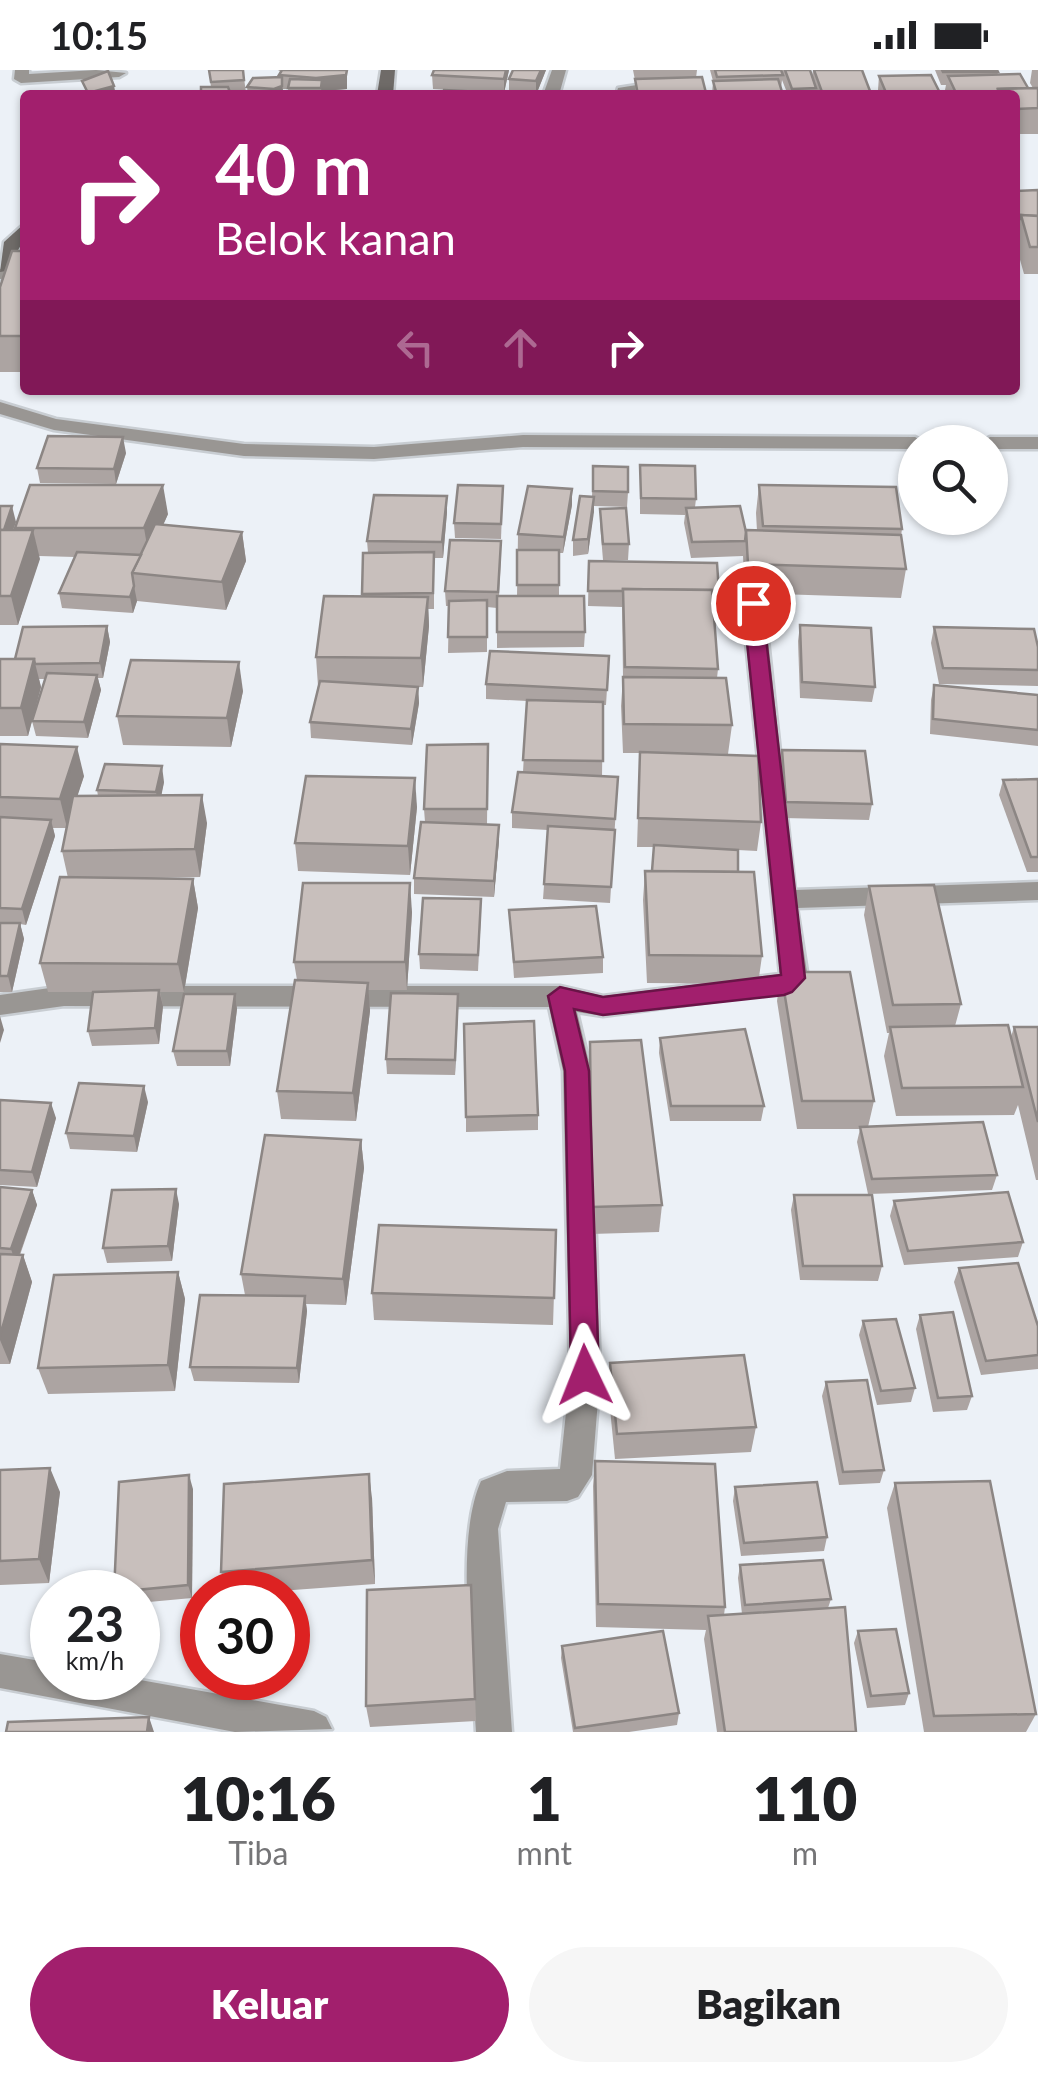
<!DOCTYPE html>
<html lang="id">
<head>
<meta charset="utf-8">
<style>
  :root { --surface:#fff; --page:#f6f6f6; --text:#202124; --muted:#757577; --accent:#a21f6d }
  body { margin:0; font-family:Lato,sans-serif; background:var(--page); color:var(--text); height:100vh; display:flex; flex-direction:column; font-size:38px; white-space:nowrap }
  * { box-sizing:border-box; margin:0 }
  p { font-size:32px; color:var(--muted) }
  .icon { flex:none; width:55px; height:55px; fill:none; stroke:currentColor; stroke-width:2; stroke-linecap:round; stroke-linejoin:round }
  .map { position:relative; height:1662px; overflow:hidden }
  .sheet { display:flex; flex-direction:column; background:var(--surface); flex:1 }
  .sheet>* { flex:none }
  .guide { position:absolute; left:20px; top:20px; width:1000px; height:305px; border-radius:10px; box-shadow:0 2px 8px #0004; background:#a21f6d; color:#fff; overflow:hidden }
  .controls { position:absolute; left:898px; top:355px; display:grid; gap:20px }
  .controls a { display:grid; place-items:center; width:110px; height:110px; border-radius:50%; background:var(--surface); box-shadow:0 2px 8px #0004; font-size:50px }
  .speed { position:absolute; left:30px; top:1500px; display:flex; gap:20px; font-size:50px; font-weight:700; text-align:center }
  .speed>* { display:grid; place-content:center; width:130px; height:130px; border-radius:50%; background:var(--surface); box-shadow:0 2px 8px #0004; line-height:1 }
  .speed small { font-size:25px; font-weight:400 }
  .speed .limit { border:15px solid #d22; background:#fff; color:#111 }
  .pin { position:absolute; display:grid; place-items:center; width:85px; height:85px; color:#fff; margin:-42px; border:5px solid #fff; border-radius:50%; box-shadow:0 2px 10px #0007 }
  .me { position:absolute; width:110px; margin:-55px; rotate:358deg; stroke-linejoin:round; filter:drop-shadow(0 0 8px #0008) }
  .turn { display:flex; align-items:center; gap:35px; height:210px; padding:0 30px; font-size:45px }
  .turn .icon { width:130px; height:130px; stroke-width:2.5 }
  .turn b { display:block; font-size:70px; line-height:85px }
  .lanes { display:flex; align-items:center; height:95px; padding:0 30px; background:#0003; justify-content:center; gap:50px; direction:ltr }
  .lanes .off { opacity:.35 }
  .eta { display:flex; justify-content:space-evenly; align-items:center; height:170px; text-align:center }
  .eta b { font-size:60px; font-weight:800; line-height:70px }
  .button { display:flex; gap:20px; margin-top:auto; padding:20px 30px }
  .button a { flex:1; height:115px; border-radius:60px; background:var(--accent); color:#fff; font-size:40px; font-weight:800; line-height:115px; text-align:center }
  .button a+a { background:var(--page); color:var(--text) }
  .status { display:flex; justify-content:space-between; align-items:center; height:70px; padding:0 50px; background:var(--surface); direction:ltr }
  .status svg { height:28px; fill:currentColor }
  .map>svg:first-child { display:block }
</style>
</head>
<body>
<div class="status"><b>10:15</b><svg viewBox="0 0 49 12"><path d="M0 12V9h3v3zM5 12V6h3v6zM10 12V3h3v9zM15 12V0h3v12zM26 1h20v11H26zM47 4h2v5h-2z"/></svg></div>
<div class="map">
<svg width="1038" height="1662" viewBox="0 0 1038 1662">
  <rect width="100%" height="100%" fill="#ecf1f7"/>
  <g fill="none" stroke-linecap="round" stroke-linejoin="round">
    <defs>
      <path id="lane" d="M25,197V207L0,209V199Z"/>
      <g id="street">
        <path d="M15,0H29V4L96,0L126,3L119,7L21,13L14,9Z"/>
        <path d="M552,0H566L559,25H543Z"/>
        <path d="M668,10L673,11V17L616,25L618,18Z"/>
        <path d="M0,332L56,349L244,374L374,377L523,365L915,367L924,372H915V379L523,377L374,389L244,386L54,360L0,344Z"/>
        <path d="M990,367H1038V379H990V372H981Z"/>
        <path d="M753,526L764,533L795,820L1038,812V830L797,838L807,902L798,920L603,946L577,942L591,1001L600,1305L592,1405L578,1427L567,1431L506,1432L498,1459L512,1662H476C473,1593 454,1472 481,1411L507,1401L560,1399L570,1305L563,1001L549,937L64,936L0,945V925L64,916H560L603,926L780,904L742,533Z"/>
        <path d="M0,1584L52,1593V1608H129L314,1641L326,1647L332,1659L235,1662L0,1618Z"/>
      </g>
      <g id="secondary">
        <path d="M381,0H395L393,25H377Z"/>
        <path d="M25,153V168L6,201L0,202L4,172Z"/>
      </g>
    </defs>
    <use href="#lane" stroke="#c8cdd2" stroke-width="5"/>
    <use href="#street" stroke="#c8cdd2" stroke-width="5"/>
    <use href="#secondary" stroke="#c8cdd2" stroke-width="5"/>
    <use href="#lane" fill="#999693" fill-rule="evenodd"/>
    <use href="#street" fill="#999693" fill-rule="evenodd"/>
    <use href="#secondary" fill="#6f6b68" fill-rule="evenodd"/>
  </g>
  <g fill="#aca4a2" fill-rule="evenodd">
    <path d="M209,0H243L246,23L230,24L211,17Z"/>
    <path d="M278,0H347V19L323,21V25H289L288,19H283V25H248L247,17L279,7L281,2Z"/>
    <path d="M509,0L504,23L433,19L432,5Z"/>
    <path d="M546,0L536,25L509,22V9Z"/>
    <path d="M633,0H697L696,8L702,7L706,25H635V10Z"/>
    <path d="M710,0H810L812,7L813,0L870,21V25H816V23V25H788L782,10L781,19L783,25H712L713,11Z"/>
    <path d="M935,0H997L998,5L1028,18H1033L1030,13L1032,0H1038V64H1015V25H948L945,20L946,15H941Z"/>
    <path d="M879,6L941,25H880L878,20Z"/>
    <path d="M1038,120V204H1024L1015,172L1017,164H1015V121Z"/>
    <path d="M25,181V302H0V266Z"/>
    <path d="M126,383L116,414L40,413L37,398Z"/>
    <path d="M640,395L696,429L695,437L746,462L757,461L756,443L759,415L902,459L901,466L906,499L901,528L745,523L743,486L691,488L684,453L685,445L640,444Z"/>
    <path d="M593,396L628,422L627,437L594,436L588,484L573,486V470L592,427Z"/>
    <path d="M503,416L501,469L455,468L454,453Z"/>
    <path d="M572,435L563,483H559V526L585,562L584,577L497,578V538L487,537V582L448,583L449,536H446L445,521L501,487L499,526H517L518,464Z"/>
    <path d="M0,436L16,452L13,460H16L15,458L168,444L163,455L242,462L246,491L226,540L137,531L133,543L62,538L59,523L75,487L39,486L18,555H0Z"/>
    <path d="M600,439L629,474L628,490H603L600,454Z"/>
    <path d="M447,442L443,488H434V539H428L429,556L423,617H418L419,633L412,675L311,668L310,652L318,616L316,587L362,526L363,483H368L367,471Z"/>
    <path d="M589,491L719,522L718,538H714L718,599L717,608L732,655L728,684L685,683L761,752L757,781L738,780V802L762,886L758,914L647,913L643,830L645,801H652L654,777H637L640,683H623L621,636L623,607L622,537L588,536Z"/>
    <path d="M800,555L875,617L872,632L800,628L798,571Z"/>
    <path d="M107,556L110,572L103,608H98L101,620L88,668L36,666L32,651L28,666H0V589H15ZM39,609H45L34,644L41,617Z"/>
    <path d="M934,557L1038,577V616L939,614L931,573Z"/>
    <path d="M609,586L606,635H603L602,707H618L610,833L543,829L548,760L512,758V742L523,702L527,631L486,629V614Z"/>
    <path d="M934,615L1038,625V676L930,664L931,630Z"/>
    <path d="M243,621L231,677L123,675L117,646Z"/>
    <path d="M0,674L84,706L77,726H98L97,720L164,712L161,725L207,753L200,807L145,808L193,809L198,838L184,922H160L163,936L159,974L92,976L88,961L106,922H48L40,893L68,808L62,781L66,758H53L55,766L26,855L20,854L24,869L12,922H0Z"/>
    <path d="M488,674L487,754L499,755V770L494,827L414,824V808L425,752L424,739Z"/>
    <path d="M782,680L872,734L869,750L784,748L780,695Z"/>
    <path d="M1038,709V802H1027L999,725L1003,710Z"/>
    <path d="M417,737L410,805L298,801L295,773Z"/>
    <path d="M869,816L961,934L955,956L1011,967L1014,957H1038V1110H1036L1018,1035L1014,1045L896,1046L884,986L889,963H887L864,845Z"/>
    <path d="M509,840L603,887V903L514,908Z"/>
    <path d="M412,842L407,920H368L370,941L356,1051L281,1049L277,1021L297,910L294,892Z"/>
    <path d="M481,845L478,901L420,899L419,884Z"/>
    <path d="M781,902L874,1031L868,1057L997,1105L992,1120L868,1124L857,1072L860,1059H797L777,931Z"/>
    <path d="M235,924L237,939L230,996H177L173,981Z"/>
    <path d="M458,924L455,1005L387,1004L386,989Z"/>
    <path d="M660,968L764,1036L761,1051H670L659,983Z"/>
    <path d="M590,972L662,1135L659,1162L591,1164L588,1000Z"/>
    <path d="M0,1030L56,1048L37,1117L0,1115Z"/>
    <path d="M148,1032L137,1082L70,1079L66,1063Z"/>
    <path d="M538,1045V1060L466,1062V1047Z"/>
    <path d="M361,1070L364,1098L346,1235L306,1234L307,1241L299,1313L194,1311L190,1297L245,1225L241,1204Z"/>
    <path d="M0,1117L32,1120L37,1135L20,1185H23L32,1212L10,1294H0Z"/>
    <path d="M794,1125L882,1196L878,1211L800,1210L791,1140Z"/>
    <path d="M894,1131L1023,1172L1018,1187L904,1195L890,1146Z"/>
    <path d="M179,1134L172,1191L107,1193L103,1178Z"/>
    <path d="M556,1160L553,1255L374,1250L372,1223Z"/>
    <path d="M959,1198L1038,1256V1299L981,1305L954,1212Z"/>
    <path d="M178,1202L185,1229L175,1321L48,1324L38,1298Z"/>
    <path d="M920,1245L972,1326L967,1340L933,1342L916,1259Z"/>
    <path d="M863,1251L915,1318L911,1332L877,1335L859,1265Z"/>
    <path d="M610,1293L756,1357L751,1382L615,1389L608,1319Z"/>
    <path d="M826,1312L884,1400L880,1413L839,1415L822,1326Z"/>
    <path d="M595,1391L725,1537L724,1545L742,1544L738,1508L740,1495L831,1529L828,1538L856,1662H717L704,1569L706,1560L596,1557L593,1416Z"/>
    <path d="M0,1400L60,1422L49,1513L0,1515Z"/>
    <path d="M895,1413L1036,1644L1026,1662H924L887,1438Z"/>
    <path d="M735,1417L827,1467L824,1481L741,1486L733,1431Z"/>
    <path d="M193,1419L192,1528L138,1533V1522H114Z"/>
    <path d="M372,1428L375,1514L266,1522H227L221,1502Z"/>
    <path d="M471,1515L476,1651L370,1657L366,1636Z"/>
    <path d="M858,1561L909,1623L905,1635L867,1638L854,1573Z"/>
    <path d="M562,1576L679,1643L677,1655L629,1662H573L561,1588Z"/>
  </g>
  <g fill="#8c8684">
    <path d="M347,0V19L323,21V25H322L321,18H316V8Z"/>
    <path d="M506,0H509L504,23V9Z"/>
    <path d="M541,0H546L536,25V11Z"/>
    <path d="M282,7L283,25H275L274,19Z"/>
    <path d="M114,16L116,25H88V23Z"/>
    <path d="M123,367L126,383L116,414L114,399Z"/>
    <path d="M163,415L168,444L149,487L144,458Z"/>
    <path d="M572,419V435L563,483L564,467Z"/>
    <path d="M447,426V442L443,488L442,472Z"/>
    <path d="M594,427V442L588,484V469Z"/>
    <path d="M12,436L16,452L6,479L2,464Z"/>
    <path d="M33,460L40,489L18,555L11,526Z"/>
    <path d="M242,462L246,491L226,540L222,512Z"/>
    <path d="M134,516L137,531L133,543L130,527Z"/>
    <path d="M428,527L429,556L423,617L421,588Z"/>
    <path d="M107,556L110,572L103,608L100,593Z"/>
    <path d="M34,589L41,617L28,666L21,638Z"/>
    <path d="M239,592L243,621L231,677L227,648Z"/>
    <path d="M97,605L101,620L88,668L84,652Z"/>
    <path d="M418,617L419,633L412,675L411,659Z"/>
    <path d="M77,677L84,706L67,758L60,729Z"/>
    <path d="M162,696L164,712L159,738L156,722Z"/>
    <path d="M415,708L417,737L410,805L408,776Z"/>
    <path d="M202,725L207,753L200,807L195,779Z"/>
    <path d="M51,750L55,766L26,855L22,839Z"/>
    <path d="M499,755V770L494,827V811Z"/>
    <path d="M193,809L198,838L184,922L178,894Z"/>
    <path d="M410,813L412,842L407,920L405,892Z"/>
    <path d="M20,853L24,869L12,922L8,906Z"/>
    <path d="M368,913L370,941L356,1051L353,1023Z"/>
    <path d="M159,920L163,936L159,974L155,958Z"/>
    <path d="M235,924L237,939L230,996L227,981Z"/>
    <path d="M458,924V940L455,1005V990Z"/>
    <path d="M0,946L4,960L0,973Z"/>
    <path d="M144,1016L148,1032L137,1082L134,1066Z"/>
    <path d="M51,1033L56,1048L37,1117L32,1102Z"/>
    <path d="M361,1070L364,1098L346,1235L343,1209Z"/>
    <path d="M176,1119L179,1134L172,1191L168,1176Z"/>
    <path d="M32,1120L37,1135L16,1194L11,1179Z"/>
    <path d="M23,1185L32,1212L10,1294L0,1270V1266Z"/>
    <path d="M178,1202L185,1229L175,1321L168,1295Z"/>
    <path d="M305,1226L307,1241L299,1313L297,1298Z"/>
    <path d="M50,1398L60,1422L49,1513L39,1489Z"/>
    <path d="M369,1404L372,1428L375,1514L372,1490Z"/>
    <path d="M189,1405L193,1419L192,1528L188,1515Z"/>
    <path d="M149,1647L154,1662H147Z"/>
  </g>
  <g fill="#c8bfbc" stroke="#8c8684" stroke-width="2.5">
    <path d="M209,0H243L244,10L211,12Z"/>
    <path d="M282,0H347L346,5L316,8L279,5Z"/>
    <path d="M434,0H506L504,9L432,5Z"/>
    <path d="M513,0H541L536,11L509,9Z"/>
    <path d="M715,0H781L783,5L717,7Z"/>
    <path d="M785,0H810L816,18L792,19Z"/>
    <path d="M814,0H862L870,21L822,22Z"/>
    <path d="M942,0H997L998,2H943Z"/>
    <path d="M108,1L114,16L88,23L82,11Z"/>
    <path d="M1020,4L1028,18L998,19L997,25H957L948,6Z"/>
    <path d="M931,5L941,25H887L879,6Z"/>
    <path d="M282,7V16L274,19L247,17L253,8Z"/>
    <path d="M702,7L706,23L638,25L635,9Z"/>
    <path d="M290,9L322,10L321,18H288Z"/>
    <path d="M778,9L783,25H717L713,11Z"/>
    <path d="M201,17H228L231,25H201Z"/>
    <path d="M1038,18V38L1015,39V25H1001L998,19Z"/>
    <path d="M444,20L538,25H442Z"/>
    <path d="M1038,120V146L1021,145L1020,149H1015V121Z"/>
    <path d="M1021,145L1038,146V177H1030Z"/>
    <path d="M12,181H25V266H0V217Z"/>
    <path d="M48,366L123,367L114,399L37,398Z"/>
    <path d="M640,395L695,396L696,429L641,428Z"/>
    <path d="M593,396L628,397V422L593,421Z"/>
    <path d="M30,415H163L144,458H15Z"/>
    <path d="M458,415L503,416L501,454L454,453Z"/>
    <path d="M759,415L896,417L902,459L763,456Z"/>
    <path d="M528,416L572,419L564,467L518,464Z"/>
    <path d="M374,425L447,426L442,472L367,471Z"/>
    <path d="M580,426L594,427L588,469L573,470Z"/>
    <path d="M0,436H12L4,460H0Z"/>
    <path d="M740,436L746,462L745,471L692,472L686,438Z"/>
    <path d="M626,438L629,474H603L600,439Z"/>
    <path d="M155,454L242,462L222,512L132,503Z"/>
    <path d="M0,460H33L11,526H0Z"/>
    <path d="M746,460L901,465L906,499L748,494Z"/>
    <path d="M450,470L501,471L498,522L445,521Z"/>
    <rect x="517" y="480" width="42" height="35"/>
    <path d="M77,482L141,485L132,503L134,516L130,527L59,523Z"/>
    <path d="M434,482L433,523L362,524L363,483Z"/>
    <path d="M589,491L717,493L719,522H712V520L623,519V521H588Z"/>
    <path d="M623,519L712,520L718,599L625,597Z"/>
    <path d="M324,526L428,527L421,588L316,587Z"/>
    <path d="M497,526H584L585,562H497Z"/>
    <path d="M487,530V567H448L449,531Z"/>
    <path d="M800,555L871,558L875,617L802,612Z"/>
    <path d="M107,556L100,593L35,594L34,589H15L23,557Z"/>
    <path d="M934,557L1034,559L1038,577V600L943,598Z"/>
    <path d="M490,581L609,586L607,620L486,614Z"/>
    <path d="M0,589H34L21,638H0Z"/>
    <path d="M131,590L239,592L227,648L117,646Z"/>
    <path d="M47,603L97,605L84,652L32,651Z"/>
    <path d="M623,607L726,608L732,655L624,654Z"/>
    <path d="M320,611L418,617L411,659L310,652Z"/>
    <path d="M934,615L1038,625V660L933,649Z"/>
    <path d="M527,630L603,632V691L523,690Z"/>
    <path d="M0,674L77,677L60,729L0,727Z"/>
    <path d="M488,674L487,739H424L427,675Z"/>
    <path d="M782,680L865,681L872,734L786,732Z"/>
    <path d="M640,682L758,686L761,752L638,748Z"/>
    <path d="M105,694L162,696L156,722L97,720Z"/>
    <path d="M518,702L618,707L615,749L512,742Z"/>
    <path d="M306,706L415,708L408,776L295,773Z"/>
    <path d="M1038,709V787H1031L1003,710Z"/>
    <path d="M202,725L195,779L62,781L73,726Z"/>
    <path d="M0,747L51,750L22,839L0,838Z"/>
    <path d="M421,752L499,755L494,811L414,808Z"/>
    <path d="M548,756L615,760L611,817L544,814Z"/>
    <path d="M654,775L738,780V802L652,801Z"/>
    <path d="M645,801L754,802L762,886L649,885Z"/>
    <path d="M60,807L193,809L178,894L40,893Z"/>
    <path d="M303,813H410L405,892H294Z"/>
    <path d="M934,815L961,934L893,935L869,816Z"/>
    <path d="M423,828L481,829L478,885L419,884Z"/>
    <path d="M596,836L603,887L514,892L509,840Z"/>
    <path d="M0,853H20L8,906H0Z"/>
    <path d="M781,902H850L874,1031H802Z"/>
    <path d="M295,910L368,913L353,1023L277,1021Z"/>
    <path d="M159,920L155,958L88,961L93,922Z"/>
    <path d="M391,923L458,924L455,990L386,989Z"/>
    <path d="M184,924H235L227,981H173Z"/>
    <path d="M534,951L538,1045L466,1047L464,954Z"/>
    <path d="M1008,955L1023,1017L902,1018L890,957Z"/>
    <path d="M1014,957H1038V1052Z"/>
    <path d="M745,959L764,1036H671L660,968Z"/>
    <path d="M641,970L662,1135L592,1137L590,972Z"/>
    <path d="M79,1013L144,1016L134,1066L66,1063Z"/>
    <path d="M0,1030L51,1033L32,1102L0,1100Z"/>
    <path d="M983,1052L997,1105L872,1109L860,1057Z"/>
    <path d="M265,1065L361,1070L343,1209L241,1204Z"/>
    <path d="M0,1117L32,1120L11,1179L0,1178Z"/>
    <path d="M176,1119L168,1176L103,1178L112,1120Z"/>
    <path d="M1008,1122L1023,1172L908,1181L894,1131Z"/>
    <path d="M794,1125H872L882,1196H803Z"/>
    <path d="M379,1155L556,1160L554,1228L372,1223Z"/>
    <path d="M0,1184L23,1185L0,1266Z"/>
    <path d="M1018,1193L1038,1256V1285L986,1291L959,1198Z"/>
    <path d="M178,1202L168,1295L38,1298L54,1205Z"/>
    <path d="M200,1225L305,1226L297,1298L190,1297Z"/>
    <path d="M953,1242L972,1326L938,1328L920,1245Z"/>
    <path d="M896,1249L915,1318L881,1321L863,1251Z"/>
    <path d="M744,1285L756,1357L617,1364L610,1293Z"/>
    <path d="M867,1310L884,1400L843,1402L826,1312Z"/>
    <path d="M595,1391L715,1394L725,1537L598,1534Z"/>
    <path d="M50,1398L39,1489L0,1491V1400Z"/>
    <path d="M369,1404L372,1490L221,1502L224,1414Z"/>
    <path d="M189,1405L188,1515L114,1522L119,1412Z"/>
    <path d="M990,1411L1036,1644L934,1646L895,1413Z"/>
    <path d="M817,1412L827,1467L744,1473L735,1417Z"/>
    <path d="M823,1490L831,1529L745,1535L740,1495Z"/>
    <path d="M471,1515L475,1629L366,1636L367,1520Z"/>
    <path d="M845,1537L856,1662H725L708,1546Z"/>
    <path d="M896,1559L909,1623L871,1626L858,1561Z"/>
    <path d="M663,1561L679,1643L575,1658L562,1576Z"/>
    <path d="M149,1647L147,1662H6L8,1652Z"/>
  </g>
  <path fill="#a21f6d" stroke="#691447" stroke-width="2.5" d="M753,527L762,533L805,908L792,922L784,925L603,945L574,939L589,1001L599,1305L595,1314L585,1318L575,1314L571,1305L565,1001L548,926L560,917L603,927L781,905L743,533Z"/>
</svg>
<div class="controls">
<a><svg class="icon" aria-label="search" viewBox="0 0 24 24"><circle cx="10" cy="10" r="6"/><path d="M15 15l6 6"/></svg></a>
</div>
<div class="speed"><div>23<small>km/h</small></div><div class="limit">30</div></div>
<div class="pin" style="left:753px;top:533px;background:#d93025"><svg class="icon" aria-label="arrive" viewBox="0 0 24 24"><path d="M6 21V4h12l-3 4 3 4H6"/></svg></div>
<svg class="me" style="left:585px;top:1305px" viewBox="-20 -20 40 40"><path d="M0-17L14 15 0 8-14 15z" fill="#a21f6d" stroke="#fff" stroke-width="4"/></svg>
<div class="guide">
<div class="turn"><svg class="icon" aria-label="right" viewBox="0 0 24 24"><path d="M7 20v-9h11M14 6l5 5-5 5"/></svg><div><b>40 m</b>Belok kanan</div></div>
<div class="lanes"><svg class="icon off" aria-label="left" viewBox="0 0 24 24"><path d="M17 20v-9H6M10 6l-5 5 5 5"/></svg><svg class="icon off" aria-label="ahead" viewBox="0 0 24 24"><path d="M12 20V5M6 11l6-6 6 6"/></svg><svg class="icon" aria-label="right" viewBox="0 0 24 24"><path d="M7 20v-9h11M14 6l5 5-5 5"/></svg></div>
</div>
</div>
<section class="sheet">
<div class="eta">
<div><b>10:16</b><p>Tiba</p></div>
<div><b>1</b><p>mnt</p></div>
<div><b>110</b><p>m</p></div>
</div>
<div class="button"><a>Keluar</a><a>Bagikan</a></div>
</section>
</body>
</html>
